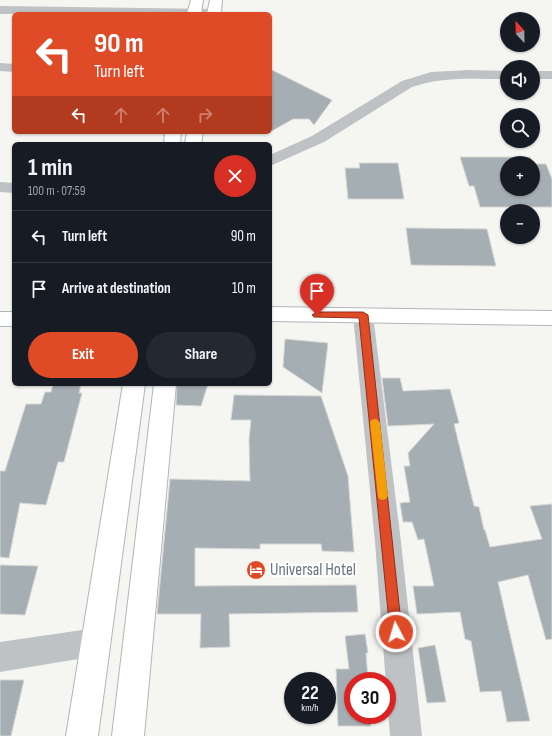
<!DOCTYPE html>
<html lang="en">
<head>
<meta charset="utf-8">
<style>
  :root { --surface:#171b24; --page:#242831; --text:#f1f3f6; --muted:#9ea1a6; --line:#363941; --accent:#df4a27 }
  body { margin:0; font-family:"Sofia Sans Condensed",sans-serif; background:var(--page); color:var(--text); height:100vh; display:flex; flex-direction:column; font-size:15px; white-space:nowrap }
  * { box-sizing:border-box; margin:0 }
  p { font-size:13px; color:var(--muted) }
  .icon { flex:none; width:22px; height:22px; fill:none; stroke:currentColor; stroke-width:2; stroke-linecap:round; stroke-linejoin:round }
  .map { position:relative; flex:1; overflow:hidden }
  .drawer { position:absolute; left:12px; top:142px; width:260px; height:244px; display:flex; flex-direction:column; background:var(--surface); border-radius:6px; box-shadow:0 1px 3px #0004 }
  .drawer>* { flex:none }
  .top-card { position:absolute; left:12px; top:12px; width:260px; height:122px; border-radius:6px; box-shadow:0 1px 3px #0004; background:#df4a27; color:#fff; overflow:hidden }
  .needle { width:26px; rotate:338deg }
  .buttons { position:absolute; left:500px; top:12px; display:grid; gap:8px }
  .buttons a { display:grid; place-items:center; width:40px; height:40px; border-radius:50%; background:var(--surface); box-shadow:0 1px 3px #0004; font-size:20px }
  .speed { position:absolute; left:284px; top:672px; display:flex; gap:8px; font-size:20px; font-weight:700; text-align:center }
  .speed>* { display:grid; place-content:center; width:52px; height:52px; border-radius:50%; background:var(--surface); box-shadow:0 1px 3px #0004; line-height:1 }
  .speed small { font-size:10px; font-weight:400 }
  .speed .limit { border:6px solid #d22; background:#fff; color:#111 }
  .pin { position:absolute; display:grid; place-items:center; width:34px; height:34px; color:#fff; margin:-41px -17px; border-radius:50% 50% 50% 0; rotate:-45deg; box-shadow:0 0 4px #0007 }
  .pin .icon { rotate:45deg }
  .me { position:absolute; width:44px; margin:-22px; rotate:355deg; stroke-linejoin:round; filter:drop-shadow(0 0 3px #0008) }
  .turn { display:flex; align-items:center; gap:14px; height:84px; padding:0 16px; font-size:18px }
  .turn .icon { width:52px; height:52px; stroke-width:2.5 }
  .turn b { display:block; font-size:28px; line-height:34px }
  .lanes { display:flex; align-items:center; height:38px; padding:0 16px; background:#0003; justify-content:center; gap:20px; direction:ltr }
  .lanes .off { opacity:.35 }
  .round { display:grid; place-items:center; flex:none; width:42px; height:42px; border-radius:21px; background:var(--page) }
  .summary { display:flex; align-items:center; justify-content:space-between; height:68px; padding:0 16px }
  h1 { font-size:24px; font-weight:700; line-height:30px }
  .action { display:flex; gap:8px; margin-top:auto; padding:8px 16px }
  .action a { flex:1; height:46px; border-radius:24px; background:var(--accent); color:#fff; font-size:16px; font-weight:700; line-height:46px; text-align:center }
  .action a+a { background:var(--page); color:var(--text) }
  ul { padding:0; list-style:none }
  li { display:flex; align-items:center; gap:12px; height:52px; padding:0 16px; border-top:1px solid var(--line) }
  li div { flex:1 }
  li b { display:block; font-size:15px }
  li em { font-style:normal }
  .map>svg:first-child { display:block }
</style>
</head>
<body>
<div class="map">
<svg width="552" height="736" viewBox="0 0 552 736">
  <rect width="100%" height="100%" fill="#f5f5f1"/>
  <g fill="#a5aeb3" stroke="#d6d6d4">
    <path d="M270,69L332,100L314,125L309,119H293L270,132Z"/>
    <path d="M460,157H530L533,163H507V189H533V164H546L552,179V207H480L474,186H469Z"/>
    <path d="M359,163H398L404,199H348L345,168H360Z"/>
    <path d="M406,228L487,229L496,266L411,265Z"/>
    <path d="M285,339L328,343L322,393L283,367Z"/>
    <path d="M382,378H400L403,391L450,389L459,423L454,424L474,506L479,507L484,530H485L490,547L542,539L530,506L552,504V639L546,640L528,575L498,582L530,721L507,722L501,691L480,692L471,641L465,639L460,612L417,614L413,586H434L424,539L418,540L412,522H403L400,503L410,502L404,466H410L408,453L434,424L388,426Z"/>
    <path d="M53,384H81L79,393H82L64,462H58L46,505L20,503L9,558L0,557V471H5L26,404H41L45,392H51Z"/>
    <path d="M177,384H208L201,406L176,405Z"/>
    <path d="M234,395L321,396L348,476L354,552L322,551L321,544H260V549L195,548V586L356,585L358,612L229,614L230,647L200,648L201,614H157L170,479L250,481L249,440L251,420H231Z"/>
    <path d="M0,565L38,566L25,615L0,614Z"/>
    <path d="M365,634L368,653H366L368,681H353V715H370L371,726H338L336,669H349L345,636Z"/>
    <path d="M435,645L446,702L427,703L418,648Z"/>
    <path d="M0,680H24L11,736H0Z"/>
  </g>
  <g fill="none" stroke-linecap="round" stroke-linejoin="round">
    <defs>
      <g id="secondary">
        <path d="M191,0H203L201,14H187Z"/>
        <path d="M210,0H222L221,14H207Z"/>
        <path d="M165,132H181L180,144H164Z"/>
        <path d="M187,132H203L201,144H185Z"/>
        <path d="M270,307L552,311V325L270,321Z"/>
        <rect x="0" y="312" width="14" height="14"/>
        <path d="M123,384H145L98,736H66Z"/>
        <path d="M154,384H176L144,736H112Z"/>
      </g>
    </defs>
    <use href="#secondary" stroke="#b0b6ba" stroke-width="2"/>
    <g fill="#bec2c5" fill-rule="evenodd">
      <path d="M0,6L214,9L219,10L221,13L0,14Z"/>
      <path d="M0,63L14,64V72L0,71Z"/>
      <path d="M469,70L507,71V79C475,79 443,76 412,87L324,142L270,166V155L312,136L402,81L431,72Z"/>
      <rect x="533" y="71" width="19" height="8"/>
      <path d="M0,182L14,183V193L0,192Z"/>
      <path d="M363,308L370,310L373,315L401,542L422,736H390L375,542L353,315L356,310Z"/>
      <path d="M96,628L106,632L110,642L106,652L96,656L0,672V642Z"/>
    </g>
    <use href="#secondary" fill="#fff" fill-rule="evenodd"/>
  </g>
  <path fill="#df4a27" stroke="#913019" d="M317,312H363L368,315L402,632L400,636L396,637L392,636L390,632L359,318L314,317L312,315Z"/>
  <path fill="#f59e0b" d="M375,419L378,420L380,423L388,496L386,499L383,500L379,499L378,496L370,423L371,420Z"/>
  <defs>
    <symbol id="hotel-disc" viewBox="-11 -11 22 22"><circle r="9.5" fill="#df4a27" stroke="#fff"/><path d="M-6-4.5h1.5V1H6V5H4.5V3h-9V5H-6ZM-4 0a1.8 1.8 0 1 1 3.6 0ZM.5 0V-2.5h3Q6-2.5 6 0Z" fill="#fff"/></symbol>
  </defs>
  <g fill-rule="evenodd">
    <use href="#hotel-disc" x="245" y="559" width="22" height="22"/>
  </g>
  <g text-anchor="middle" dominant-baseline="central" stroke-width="4" stroke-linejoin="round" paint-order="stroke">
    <g font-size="17" fill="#657682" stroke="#fff" text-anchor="start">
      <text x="270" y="570">Universal Hotel</text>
    </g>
  </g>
</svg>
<div class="buttons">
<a><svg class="needle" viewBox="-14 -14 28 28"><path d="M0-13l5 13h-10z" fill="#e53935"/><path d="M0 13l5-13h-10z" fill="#9ea1a6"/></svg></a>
<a><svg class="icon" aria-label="sound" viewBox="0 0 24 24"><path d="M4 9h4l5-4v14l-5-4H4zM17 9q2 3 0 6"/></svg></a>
<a><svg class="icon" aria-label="search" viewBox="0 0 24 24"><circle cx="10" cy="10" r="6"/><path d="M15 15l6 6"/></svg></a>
<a>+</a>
<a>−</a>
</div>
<div class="speed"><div>22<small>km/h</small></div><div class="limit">30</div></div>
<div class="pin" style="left:317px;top:315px;background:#d93025"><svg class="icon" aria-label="arrive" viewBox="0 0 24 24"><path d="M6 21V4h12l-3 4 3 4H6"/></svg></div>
<svg class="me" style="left:396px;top:632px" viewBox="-20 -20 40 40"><circle r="17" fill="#df4a27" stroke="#fff" stroke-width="3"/><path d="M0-11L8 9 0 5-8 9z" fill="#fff"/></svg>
<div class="top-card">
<div class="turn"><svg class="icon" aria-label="left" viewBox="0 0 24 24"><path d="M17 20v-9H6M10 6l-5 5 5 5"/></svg><div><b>90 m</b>Turn left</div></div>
<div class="lanes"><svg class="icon" aria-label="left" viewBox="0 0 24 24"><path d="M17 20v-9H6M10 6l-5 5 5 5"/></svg><svg class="icon off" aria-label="ahead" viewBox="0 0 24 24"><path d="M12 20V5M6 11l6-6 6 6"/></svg><svg class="icon off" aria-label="ahead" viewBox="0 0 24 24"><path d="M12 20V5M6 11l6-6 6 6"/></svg><svg class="icon off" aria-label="right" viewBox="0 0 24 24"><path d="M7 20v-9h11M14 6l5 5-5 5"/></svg></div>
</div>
<section class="drawer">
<div class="summary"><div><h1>1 min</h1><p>100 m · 07:59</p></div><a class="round" style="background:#d93025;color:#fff"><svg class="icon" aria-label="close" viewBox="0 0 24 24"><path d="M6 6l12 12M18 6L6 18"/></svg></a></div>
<ul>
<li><svg class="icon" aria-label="left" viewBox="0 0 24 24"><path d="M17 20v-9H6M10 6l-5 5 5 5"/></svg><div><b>Turn left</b></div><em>90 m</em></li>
<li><svg class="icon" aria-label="arrive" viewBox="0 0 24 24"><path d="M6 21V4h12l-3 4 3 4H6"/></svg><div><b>Arrive at destination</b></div><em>10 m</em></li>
</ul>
<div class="action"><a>Exit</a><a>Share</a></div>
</section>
</div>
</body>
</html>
